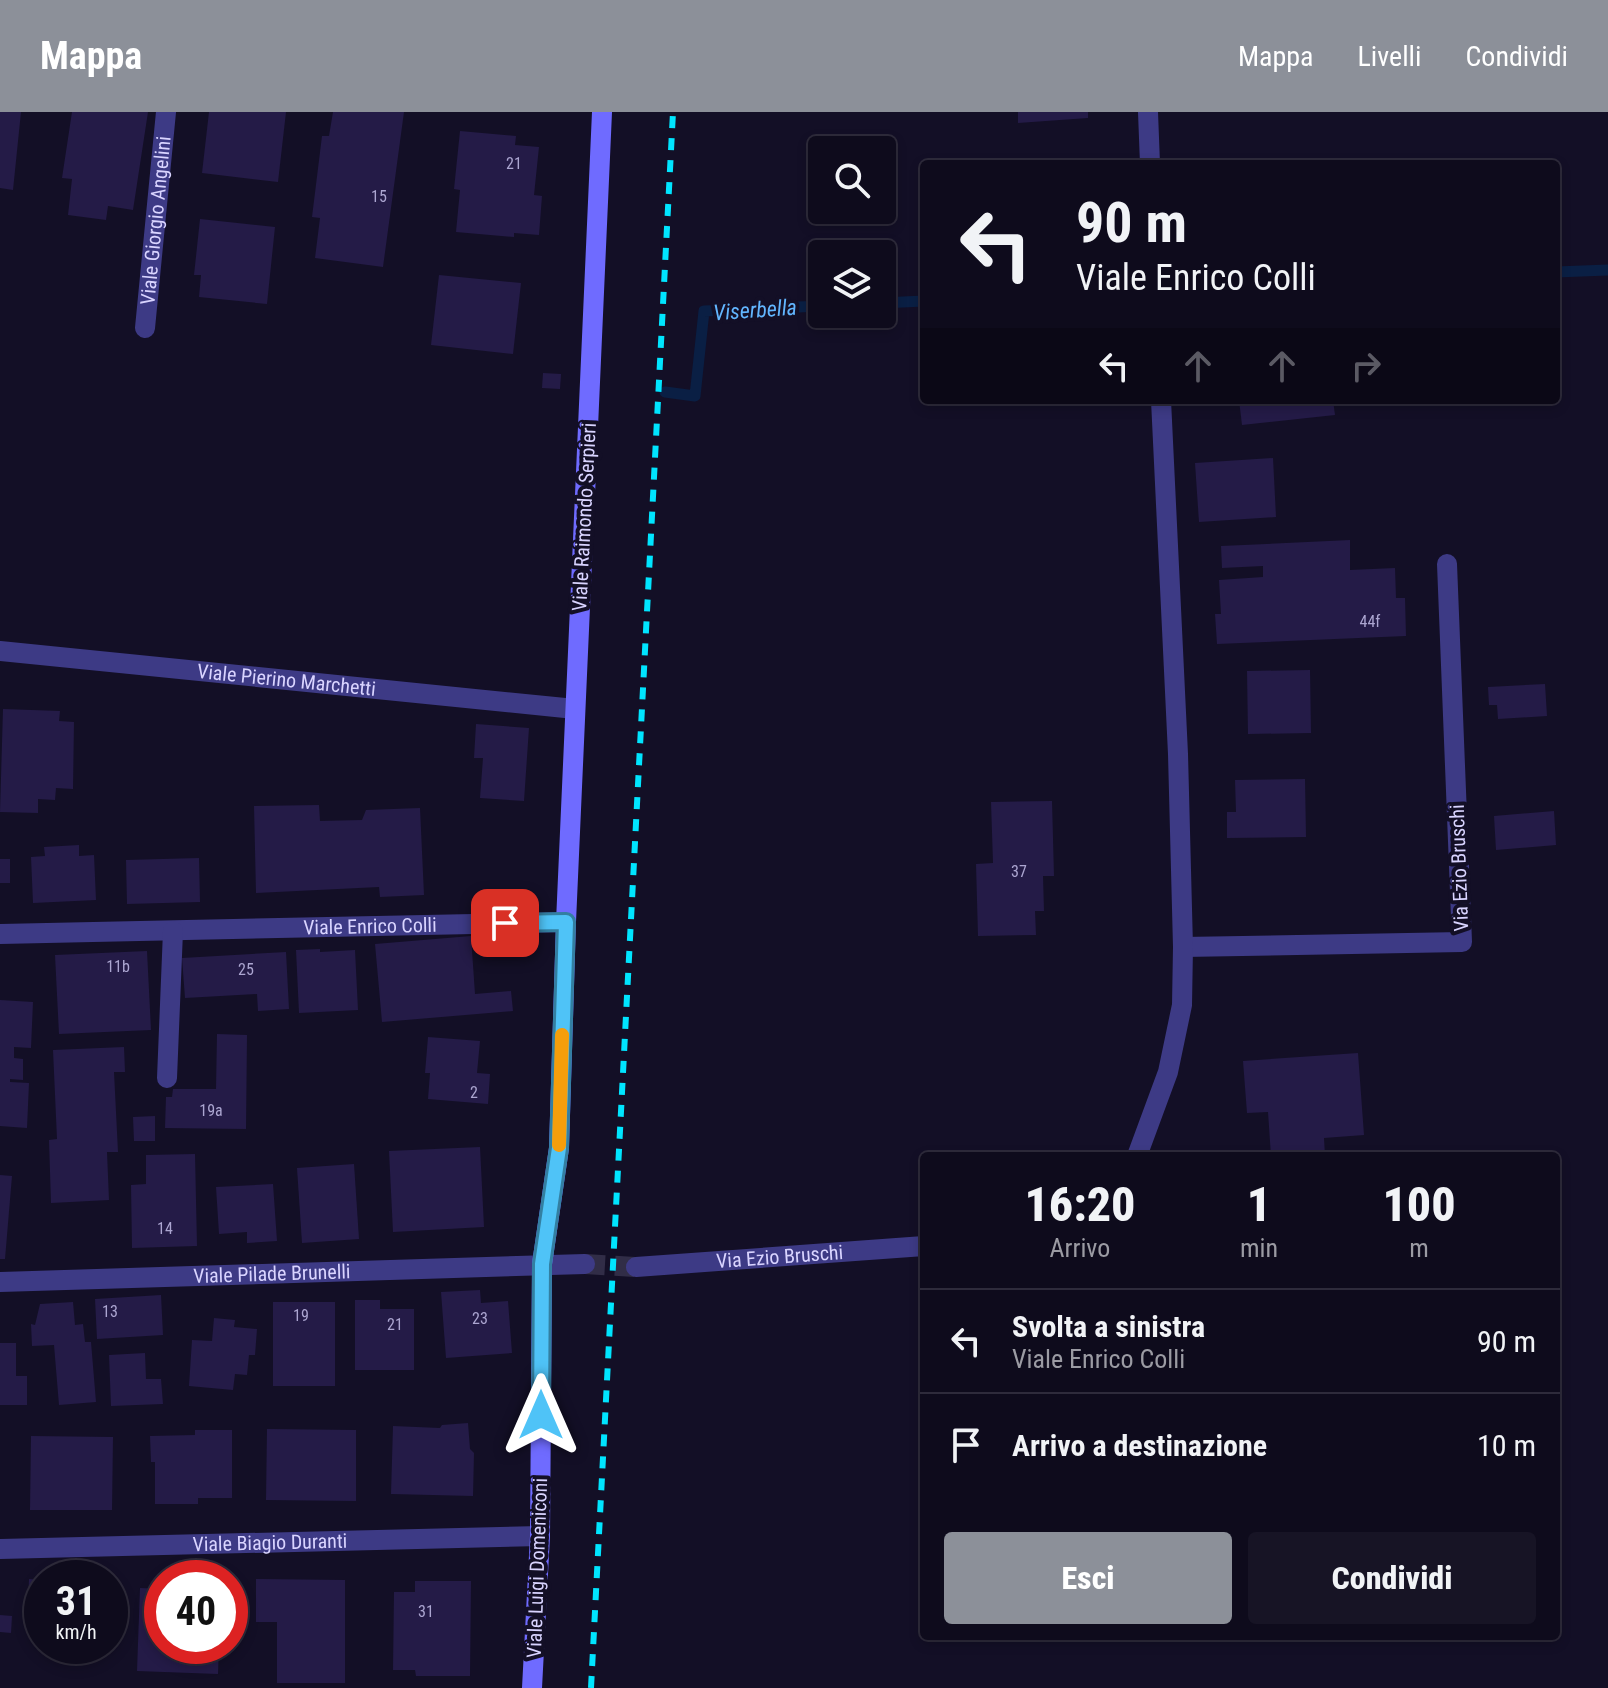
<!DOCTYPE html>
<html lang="it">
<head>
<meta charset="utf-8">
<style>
  :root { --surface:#0e0b1c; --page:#171425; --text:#f1f3f6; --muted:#9b9ba3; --line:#2e2b3b; --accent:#8c9099 }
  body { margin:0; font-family:"Roboto Condensed",sans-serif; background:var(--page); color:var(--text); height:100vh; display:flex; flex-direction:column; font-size:30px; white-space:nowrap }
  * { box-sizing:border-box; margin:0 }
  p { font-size:26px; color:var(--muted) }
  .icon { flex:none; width:44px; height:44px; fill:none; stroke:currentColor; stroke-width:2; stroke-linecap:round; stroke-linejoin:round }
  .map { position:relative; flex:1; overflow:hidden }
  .side { position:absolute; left:920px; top:1040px; width:640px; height:488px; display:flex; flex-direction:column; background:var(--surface); border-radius:8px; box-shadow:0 4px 12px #0003,0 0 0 2px var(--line) }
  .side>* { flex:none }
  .hud { position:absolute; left:920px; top:48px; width:640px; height:244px; border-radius:8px; box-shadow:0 4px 12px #0003,0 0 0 2px var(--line); background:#0e0b1c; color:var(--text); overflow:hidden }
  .fabs { position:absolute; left:808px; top:24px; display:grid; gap:16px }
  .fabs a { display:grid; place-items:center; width:88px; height:88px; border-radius:8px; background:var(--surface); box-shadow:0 4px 12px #0003,0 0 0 2px var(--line); font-size:40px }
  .speed { position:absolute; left:24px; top:1448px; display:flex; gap:16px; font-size:40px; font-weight:700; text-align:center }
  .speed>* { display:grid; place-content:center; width:104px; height:104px; border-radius:50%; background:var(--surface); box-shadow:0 4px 12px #0003,0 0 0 2px var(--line); line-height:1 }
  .speed small { font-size:20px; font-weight:400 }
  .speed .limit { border:12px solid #d22; background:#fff; color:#111 }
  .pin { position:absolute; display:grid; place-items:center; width:68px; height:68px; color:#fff; margin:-34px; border-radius:16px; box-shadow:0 4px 12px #0006 }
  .me { position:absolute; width:88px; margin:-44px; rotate:0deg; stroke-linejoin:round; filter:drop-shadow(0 0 6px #0008) }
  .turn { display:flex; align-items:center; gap:28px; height:168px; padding:0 24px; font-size:36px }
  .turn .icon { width:104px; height:104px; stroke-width:2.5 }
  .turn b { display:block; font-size:56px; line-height:68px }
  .lanes { display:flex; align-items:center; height:76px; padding:0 24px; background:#0003; justify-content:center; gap:40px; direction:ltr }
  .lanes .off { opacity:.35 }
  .eta { display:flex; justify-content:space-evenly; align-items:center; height:136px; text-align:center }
  .eta b { font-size:48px; font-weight:800; line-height:56px }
  .button { display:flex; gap:16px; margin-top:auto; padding:16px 24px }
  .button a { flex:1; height:92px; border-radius:8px; background:var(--accent); color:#fff; font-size:32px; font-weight:800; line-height:92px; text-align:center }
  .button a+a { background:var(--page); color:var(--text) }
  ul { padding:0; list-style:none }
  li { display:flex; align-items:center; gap:24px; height:104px; padding:0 24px; border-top:2px solid var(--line) }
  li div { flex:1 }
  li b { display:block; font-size:30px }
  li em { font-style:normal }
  header { display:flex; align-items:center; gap:48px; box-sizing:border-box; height:112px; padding:0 40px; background:var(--accent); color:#fff }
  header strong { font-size:38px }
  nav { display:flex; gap:44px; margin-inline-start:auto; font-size:28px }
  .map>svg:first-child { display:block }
</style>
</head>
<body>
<header>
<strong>Mappa</strong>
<nav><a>Mappa</a><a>Livelli</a><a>Condividi</a></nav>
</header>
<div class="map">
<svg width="1608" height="1576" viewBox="0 0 1608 1576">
  <rect width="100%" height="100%" fill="#130f26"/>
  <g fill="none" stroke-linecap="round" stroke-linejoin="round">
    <g stroke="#0a1f44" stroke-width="11">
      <path d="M1556,160L1608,158"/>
      <path d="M882,191L924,189"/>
      <path d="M665,280L695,284L704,199L822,194"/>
    </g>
  </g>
  <g fill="#241b47">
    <path d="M0,0H21L13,78L0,76Z"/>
    <path d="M72,0H148L133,98L108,94L106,108L68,103L72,67L62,66Z"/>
    <path d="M209,0H286L278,70L202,61Z"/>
    <path d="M333,0H404L383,155L315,146L320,106L312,105L322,24H329Z"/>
    <path d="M1018,0H1088V6L1018,11Z"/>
    <path d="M460,19L516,24L515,33L539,35L534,83L542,84L539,123L514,121V125L456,120L460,78L454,77Z"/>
    <path d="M200,107L275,115L267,192L199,185L201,163H194Z"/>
    <path d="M439,163L521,171L513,242L431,233Z"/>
    <path d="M543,261L561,262L560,277L542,276Z"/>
    <path d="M1239,288H1333L1335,303L1242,313Z"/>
    <path d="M1273,346L1276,405L1199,410L1195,351Z"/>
    <path d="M1350,428V458L1395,456L1396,486H1405L1406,524L1217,532L1215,502H1221L1219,468L1263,465V454L1222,456L1221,434Z"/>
    <path d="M1310,558L1311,621L1248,622L1247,559Z"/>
    <path d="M1545,572L1547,604L1498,607L1497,593H1489L1488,575Z"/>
    <path d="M3,597L60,599L59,609L74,610L73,677L56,676L55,688L38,687V701L0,700Z"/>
    <path d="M476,612L529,616L524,689L480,686L483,646H474Z"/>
    <path d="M1305,667L1306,725L1227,726V700H1236L1235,668Z"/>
    <path d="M1052,689L1054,764H1043L1044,799H1035L1036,823L978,824L976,752L993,751L991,690Z"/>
    <path d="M319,693L320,709L362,708L366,698L420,696L424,783L380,785L379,775L256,781L254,694Z"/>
    <path d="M1554,699L1556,733L1496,738L1494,704Z"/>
    <path d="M79,733V744L94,743L96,788L33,791L31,745L45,744L44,735Z"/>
    <path d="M199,746L200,790L127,792L126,748Z"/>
    <rect x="0" y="747" width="10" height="24"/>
    <path d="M471,824L475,882L511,879L513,899L382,910L375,832Z"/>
    <path d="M320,837V840L355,838L358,898L299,901L296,838Z"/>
    <path d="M147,839L151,918L59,922L55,843Z"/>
    <path d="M286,840L289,897L258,899L257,882L185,886L182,846Z"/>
    <path d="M0,888L33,890L31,936L14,935V946L23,947V968L10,967V970L29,971L27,1016L0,1014Z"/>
    <path d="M217,922L247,923L246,1017L165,1016L166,985H172L173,977H216Z"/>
    <path d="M428,925L480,929L477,961L490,962L488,992L428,987L430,961H425Z"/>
    <path d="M124,935L125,960H114L118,1040H107L109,1088L51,1091L49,1028L57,1027L53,938Z"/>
    <path d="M1358,941L1364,1023L1324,1026L1325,1044H1271L1268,1000L1247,1001L1243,949Z"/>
    <path d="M155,1004V1029H134L133,1005Z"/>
    <path d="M480,1035L484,1115L393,1120L389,1039Z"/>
    <path d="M195,1042L197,1134L132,1136L131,1073L146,1072V1043Z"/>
    <path d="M354,1052L359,1127L302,1131L297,1056Z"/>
    <path d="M0,1063L12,1064L5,1147H0Z"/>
    <path d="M273,1072L277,1129L247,1131V1120L219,1122L216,1075Z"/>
    <path d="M480,1178L481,1191L508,1189L512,1241L446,1246L441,1180Z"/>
    <path d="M161,1183L163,1223L97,1227L95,1187Z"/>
    <path d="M355,1188H380V1197H414V1258H355Z"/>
    <path d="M73,1190L75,1213L83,1212L85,1230H91L96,1290L59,1293L54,1233L32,1234L31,1212L35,1213L40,1192Z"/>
    <rect x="273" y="1190" width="62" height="84"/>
    <path d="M214,1206L235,1208L234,1215L257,1217L255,1243H249L247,1263L235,1262L233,1278L189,1274L192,1228L212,1229Z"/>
    <path d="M0,1231H16V1264H27V1293H0Z"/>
    <path d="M145,1241L146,1267H161L163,1292L111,1294L109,1243Z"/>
    <path d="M468,1311L470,1337L474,1341L473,1384L391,1382L393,1314L440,1316L442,1313Z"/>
    <path d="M267,1317L356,1318V1389L266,1388Z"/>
    <path d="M195,1318H232V1386H198V1392H155V1350H151L150,1324L195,1323Z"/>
    <path d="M31,1324L113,1325L112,1398H30Z"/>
    <path d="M29,1467L42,1468V1491H28Z"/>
    <path d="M256,1467L345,1468V1571H277V1510H256Z"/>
    <path d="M415,1469H471L470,1564H416L415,1558H393L394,1480H415Z"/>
    <path d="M140,1476L162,1477V1534H219L218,1562L137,1559Z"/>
    <path d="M0,1503L12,1504L11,1521L0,1520Z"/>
  </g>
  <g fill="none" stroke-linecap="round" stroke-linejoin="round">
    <path stroke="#312d47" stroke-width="20" stroke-dasharray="20 10" stroke-linecap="butt" d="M585,1152L636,1155"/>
    <g stroke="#3d3a85" stroke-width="20">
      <path d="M1148,0L1150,52"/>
      <path id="s1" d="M145,216L166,0"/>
      <path id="s2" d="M0,539L575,597"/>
      <path id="s3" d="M0,822L566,810"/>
      <path d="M1183,835L1462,830L1447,452"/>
      <path d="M167,966L173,819"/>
      <path d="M1137,1044L1168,960L1182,893L1183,835L1178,642L1161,288"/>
      <path id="s4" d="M636,1155L924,1134"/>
      <path id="s5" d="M0,1170L585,1152"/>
      <path id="s6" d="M0,1437L540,1424"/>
    </g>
    <path stroke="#6f6bff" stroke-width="20" d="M532,1576L540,1424L542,1152L559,1036L566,810L602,0"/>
    <path stroke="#00e5ff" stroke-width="6" stroke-dasharray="12 10" stroke-linecap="butt" d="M591,1576L673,0"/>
  </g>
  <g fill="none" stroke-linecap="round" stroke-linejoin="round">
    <defs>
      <path id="route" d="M505,811L566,810L559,1036L542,1152L541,1303"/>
    </defs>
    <use href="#route" stroke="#337fa1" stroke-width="20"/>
    <use href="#route" stroke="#4fc3f7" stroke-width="14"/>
    <path stroke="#f59e0b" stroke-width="14" d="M559,1033L562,923"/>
  </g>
  <g text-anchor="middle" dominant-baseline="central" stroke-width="8" stroke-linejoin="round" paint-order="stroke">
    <g font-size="16" fill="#aca6d1">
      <text x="514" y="51">21</text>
      <text x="379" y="84">15</text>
      <text x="1370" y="509">44f</text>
      <text x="1019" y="759">37</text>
      <text x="118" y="854">11b</text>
      <text x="246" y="857">25</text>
      <text x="474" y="980">2</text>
      <text x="211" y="998">19a</text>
      <text x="165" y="1116">14</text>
      <text x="110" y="1199">13</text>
      <text x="301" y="1203">19</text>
      <text x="480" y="1206">23</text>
      <text x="395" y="1212">21</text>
      <text x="426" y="1499">31</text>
    </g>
    <g font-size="20" fill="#d9d4ff" stroke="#130f26">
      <text stroke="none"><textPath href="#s1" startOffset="108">Viale Giorgio Angelini</textPath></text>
      <text transform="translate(584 405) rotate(-87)">Viale Raimondo Serpieri</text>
      <text stroke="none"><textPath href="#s2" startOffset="288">Viale Pierino Marchetti</textPath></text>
      <text transform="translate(1459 756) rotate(-92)">Via Ezio Bruschi</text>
      <text stroke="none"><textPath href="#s3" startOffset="370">Viale Enrico Colli</textPath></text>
      <text stroke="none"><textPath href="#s4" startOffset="144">Via Ezio Bruschi</textPath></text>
      <text stroke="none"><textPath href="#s5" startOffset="272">Viale Pilade Brunelli</textPath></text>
      <text stroke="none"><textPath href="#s6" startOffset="270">Viale Biagio Duranti</textPath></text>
      <text transform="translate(537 1456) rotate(-88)">Viale Luigi Domeniconi</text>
    </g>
    <g font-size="22" font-style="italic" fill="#62b6ff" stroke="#130f26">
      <text transform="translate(755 198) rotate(-4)">Viserbella</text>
    </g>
  </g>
</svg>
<div class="fabs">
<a><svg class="icon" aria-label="search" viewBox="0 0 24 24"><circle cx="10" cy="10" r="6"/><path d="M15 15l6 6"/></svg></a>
<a><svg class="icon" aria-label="layers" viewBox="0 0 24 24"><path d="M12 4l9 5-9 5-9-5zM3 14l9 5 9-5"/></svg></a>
</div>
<div class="speed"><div>31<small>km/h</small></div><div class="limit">40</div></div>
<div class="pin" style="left:505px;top:811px;background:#d93025"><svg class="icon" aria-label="arrive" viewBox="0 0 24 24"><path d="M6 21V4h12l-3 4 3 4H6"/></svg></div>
<svg class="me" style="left:541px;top:1303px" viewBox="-20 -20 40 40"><path d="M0-17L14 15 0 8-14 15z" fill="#4fc3f7" stroke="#fff" stroke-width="4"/></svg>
<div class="hud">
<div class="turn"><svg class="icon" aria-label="left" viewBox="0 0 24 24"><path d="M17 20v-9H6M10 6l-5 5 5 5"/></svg><div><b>90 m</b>Viale Enrico Colli</div></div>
<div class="lanes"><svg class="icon" aria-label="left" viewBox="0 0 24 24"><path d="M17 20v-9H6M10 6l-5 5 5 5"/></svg><svg class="icon off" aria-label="ahead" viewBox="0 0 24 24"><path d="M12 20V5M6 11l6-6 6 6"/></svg><svg class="icon off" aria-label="ahead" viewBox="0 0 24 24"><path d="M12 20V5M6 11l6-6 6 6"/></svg><svg class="icon off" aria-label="right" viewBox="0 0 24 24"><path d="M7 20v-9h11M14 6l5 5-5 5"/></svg></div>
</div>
<section class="side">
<div class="eta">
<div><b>16:20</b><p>Arrivo</p></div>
<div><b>1</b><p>min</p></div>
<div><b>100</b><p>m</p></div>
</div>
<ul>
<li><svg class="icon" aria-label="left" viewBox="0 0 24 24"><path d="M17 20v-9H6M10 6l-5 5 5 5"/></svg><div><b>Svolta a sinistra</b><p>Viale Enrico Colli</p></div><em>90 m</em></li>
<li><svg class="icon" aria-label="arrive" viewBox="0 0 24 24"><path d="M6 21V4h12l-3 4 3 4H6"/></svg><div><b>Arrivo a destinazione</b></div><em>10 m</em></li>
</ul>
<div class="button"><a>Esci</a><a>Condividi</a></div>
</section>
</div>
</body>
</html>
